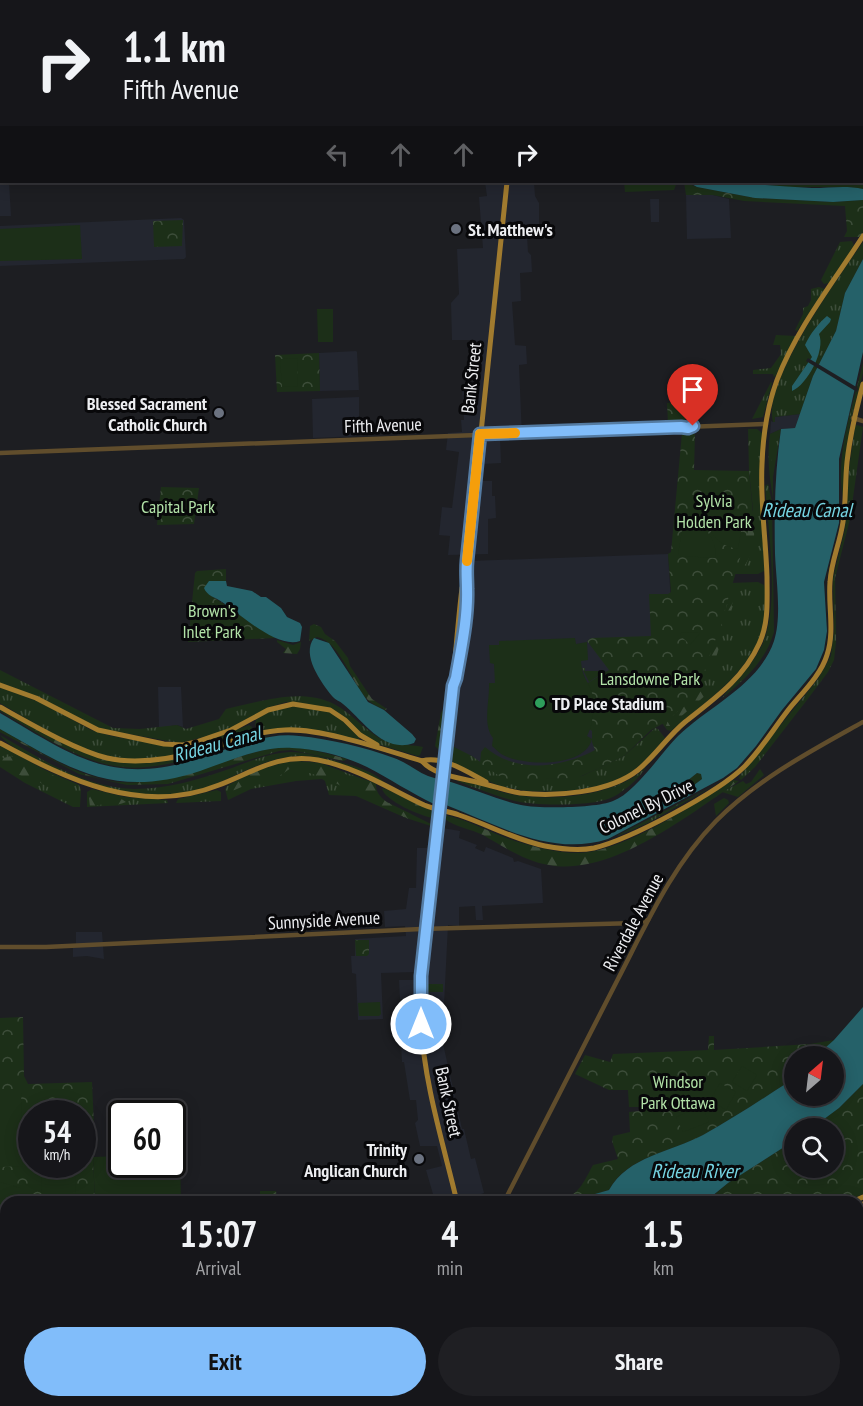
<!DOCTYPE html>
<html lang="en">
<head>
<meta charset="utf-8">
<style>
  :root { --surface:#16161a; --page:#1f1f23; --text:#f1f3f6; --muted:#9e9fa2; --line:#353539; --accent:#81bdfa }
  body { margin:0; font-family:"PT Sans Narrow",sans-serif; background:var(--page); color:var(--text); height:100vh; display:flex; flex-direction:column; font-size:22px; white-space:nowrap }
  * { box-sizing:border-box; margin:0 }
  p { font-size:20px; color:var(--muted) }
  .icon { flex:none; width:33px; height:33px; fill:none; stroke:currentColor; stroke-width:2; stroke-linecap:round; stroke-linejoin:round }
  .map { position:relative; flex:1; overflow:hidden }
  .details { position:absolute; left:0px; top:1196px; width:864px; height:212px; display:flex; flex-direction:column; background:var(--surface); border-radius:18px 18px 0 0; box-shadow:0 3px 15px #0003,0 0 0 2px var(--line) }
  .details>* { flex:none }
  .hud { position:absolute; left:0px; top:0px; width:864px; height:183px; box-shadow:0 3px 15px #0003,0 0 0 2px var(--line); background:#16161a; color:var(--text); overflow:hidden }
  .needle { width:39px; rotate:28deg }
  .buttons { position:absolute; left:784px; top:1046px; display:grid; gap:12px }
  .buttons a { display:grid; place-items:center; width:60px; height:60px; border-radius:50%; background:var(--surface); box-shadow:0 3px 15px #0003,0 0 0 2px var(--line); font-size:30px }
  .speed { position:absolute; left:18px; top:1100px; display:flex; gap:12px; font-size:30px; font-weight:700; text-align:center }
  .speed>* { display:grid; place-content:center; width:78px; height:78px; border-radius:50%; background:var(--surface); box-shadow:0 3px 15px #0003,0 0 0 2px var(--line); line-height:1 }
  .speed small { font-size:15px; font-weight:400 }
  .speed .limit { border:3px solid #111; border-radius:9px; background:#fff; color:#111 }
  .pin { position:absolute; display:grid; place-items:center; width:51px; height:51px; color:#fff; margin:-62px -26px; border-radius:50% 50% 50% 0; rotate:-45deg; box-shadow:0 0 6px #0007 }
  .pin .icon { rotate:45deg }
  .me { position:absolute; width:66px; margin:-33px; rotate:0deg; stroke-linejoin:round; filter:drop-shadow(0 0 4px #0008) }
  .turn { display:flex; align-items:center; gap:21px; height:126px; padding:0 24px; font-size:27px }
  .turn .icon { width:78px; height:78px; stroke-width:2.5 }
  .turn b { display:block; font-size:42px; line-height:51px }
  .lanes { display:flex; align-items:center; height:57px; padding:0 24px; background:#0003; justify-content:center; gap:30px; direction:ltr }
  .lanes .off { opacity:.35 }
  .eta { display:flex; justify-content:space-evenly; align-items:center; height:102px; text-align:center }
  .eta b { font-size:36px; font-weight:600; line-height:42px }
  .button { display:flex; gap:12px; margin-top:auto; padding:12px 24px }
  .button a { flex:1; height:69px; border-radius:36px; background:var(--accent); color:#111; font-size:24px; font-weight:600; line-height:69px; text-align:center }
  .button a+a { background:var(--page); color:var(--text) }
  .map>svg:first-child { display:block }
</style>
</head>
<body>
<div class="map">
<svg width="863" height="1406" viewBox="0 0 863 1406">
  <defs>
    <pattern id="grass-tufts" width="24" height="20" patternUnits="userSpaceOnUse" patternTransform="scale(1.5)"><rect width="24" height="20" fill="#1c2f18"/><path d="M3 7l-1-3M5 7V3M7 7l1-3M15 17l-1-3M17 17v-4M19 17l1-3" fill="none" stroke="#3d4d3a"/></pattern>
    <pattern id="forest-firs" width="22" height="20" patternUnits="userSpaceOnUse" patternTransform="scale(1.5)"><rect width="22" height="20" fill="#1c2f18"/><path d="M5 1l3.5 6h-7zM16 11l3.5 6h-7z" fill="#3d4d3a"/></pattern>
    <pattern id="park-crowns" width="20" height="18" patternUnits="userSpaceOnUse" patternTransform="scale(1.5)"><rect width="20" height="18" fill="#1c2f18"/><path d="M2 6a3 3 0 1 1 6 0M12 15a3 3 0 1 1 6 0" fill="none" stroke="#3d4d3a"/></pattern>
  </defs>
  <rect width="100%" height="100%" fill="#1d1e22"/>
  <g fill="#23262f">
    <path d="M353,0H552V1L352,2Z"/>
    <path d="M0,178L2,182H9L11,216H0Z"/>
    <path d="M485,182H534L535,196L539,203V225L532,227V235L527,236L528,252L531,255L532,272L520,273L521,301L512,302L515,345L526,346L527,364L519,365L522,437L500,438L501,463L482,464L480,481H492V496H495L496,518L488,519V554L448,555L450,536L439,535L442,507L452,508L459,452L446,450L448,433L462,432L461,420H464L462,386L480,385L482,368L470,367V357L472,356L471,340H452L451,303L459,294L457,249L483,248L479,197L487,196Z"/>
    <path d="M686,195H713L729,199L731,238L687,239Z"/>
    <path d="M650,199H659V222H651Z"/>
    <path d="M181,218L184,220L186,257L184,259L0,266V226Z"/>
    <path d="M356,351L357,352L359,390L320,391L319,353Z"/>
    <path d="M359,397V436L313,438L312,399Z"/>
    <path d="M800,414L795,428L781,429L770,434L771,421L773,422L775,417Z"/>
    <path d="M668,554L673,636L597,769L501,777L451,745L466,633L470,561Z"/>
    <path d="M158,687H181L183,727L177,725L159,728Z"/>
    <path d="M431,826L460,831L459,838L477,845L475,848L484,852L486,847L513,858L514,862L518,861L541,869L543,903L482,906L483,920H476L475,906L459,907V926L448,925L444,1005L441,1006L440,1030L462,1129H464L471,1159L475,1158L484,1193L481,1194L483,1201H435L426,1170L442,1166L437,1146H420L415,1123L418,1120L416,1100H410L404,1062H402L400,1025L408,1024L406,1000L400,999L399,980H415L416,972L381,973L383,1019L358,1020L356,974L352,973L351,956H355V939L406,936L405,926L385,927L384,911L406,909L409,888H416L417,848H427L430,837Z"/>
    <path d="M76,932H102L104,959L87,956L73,957V947H76Z"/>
    <path d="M524,1401H555L554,1406H526Z"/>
  </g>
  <g fill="url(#grass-tufts)">
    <path d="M840,242L852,241L854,246L829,283L824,284L821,280Z"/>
    <path d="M863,242V259L845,293L836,331L813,376L800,414L775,417V422H773C762,382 839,277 863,242Z"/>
    <path d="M819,287L825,289L797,331L795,330L803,314V308L808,306L811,300V289Z"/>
    <path d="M776,335L796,336L776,375L774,377L773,374H753V370L771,368L781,354L780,345H773Z"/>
    <path d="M863,363V373L850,424L843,498C835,453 853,406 863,363Z"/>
    <path d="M771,382L772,383L763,417L752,419Z"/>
    <path d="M857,425L863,427L850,519L835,578L836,642L834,660L828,672L807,700L755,767L741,780L739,778L741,774L818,679L831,656L834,631L833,578L845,529L849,469L855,426Z"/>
    <path d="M748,429H757L762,433L764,571L758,574H734L753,510L749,471Z"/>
    <path d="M781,429L773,477V498C769,475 767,456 770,434Z"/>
    <path d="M768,484L772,502L774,632C766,660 745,680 722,698C735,681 751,667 761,647C781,609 768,529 765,486Z"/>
    <path d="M758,582L764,585C778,655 717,692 671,731L667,730L662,723L730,583Z"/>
    <path d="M582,668H585V671H606L589,682Z"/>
    <path d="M0,670L113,728L140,729L177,725L186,729L219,719L226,709C260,702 301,687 334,704C352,713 365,731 383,740C396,746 409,744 423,747L420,755L418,756L377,744L359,732L342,715L302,703L286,702L270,707L227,730L204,737L179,743L96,728L39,697L0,683Z"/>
    <path d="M0,687L42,703L91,730L111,736L162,745L199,744L249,725L252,727L253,731C241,738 223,742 209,746C177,756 137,764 104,755C71,746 30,721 0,703Z"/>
    <path d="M290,705L331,712L339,717L359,737V740L295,728L262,730L255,726L256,720C267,712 277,708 290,705Z"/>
    <path d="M655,728L658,729L665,738C654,751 643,765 628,774C597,793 536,796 501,786C483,780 467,770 451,761L452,746L472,756L497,774L508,779L569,778L582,776L624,756Z"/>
    <path d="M0,735C41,759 85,788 134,789C169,789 200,779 232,768C250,761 270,753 289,752C307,752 326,758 343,763C357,767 373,771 384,782C356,770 327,755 297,756C259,758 230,782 195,791C140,805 81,782 33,758C22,752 6,744 0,735Z"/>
    <path d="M0,745L45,770L79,785L81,790L80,807H73L25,783L0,767Z"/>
    <path d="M297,761L320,763L374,783L378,795L381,799L431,824V826L406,818L356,796L329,795L325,781L322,779L296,781L251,789L228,800L225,789L227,786C249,773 271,764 297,761Z"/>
    <path d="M646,767C640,778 622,794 608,799C590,806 534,806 515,801C495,796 476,788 457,781C472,780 490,789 505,793C545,803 617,797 646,767Z"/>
    <path d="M760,769L764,775L738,797L722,792L743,781L746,784L751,782Z"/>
    <path d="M717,784L648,823L618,836V835Z"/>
    <path d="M382,788L434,812V818C422,817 383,800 382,788Z"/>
    <path d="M92,789L125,797L167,800L168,803L87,807V792Z"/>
    <path d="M217,790L221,792V801L176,803L178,799Z"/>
    <path d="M724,798L728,800L729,803L716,816L714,804Z"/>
    <rect x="426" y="984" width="17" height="8"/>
    <path d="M371,1401H430L429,1406H376Z"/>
    <path d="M434,1401H470V1403L463,1406H435Z"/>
  </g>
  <g fill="url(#forest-firs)">
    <path d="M846,244L847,252C838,258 837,271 828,276C827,267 837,250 846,244Z"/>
    <path d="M773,441L777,446L771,478L770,476L772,456L769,446Z"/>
    <path d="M753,516C758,526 751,563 742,569H738L735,562L744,546L748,526Z"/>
    <path d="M733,585L737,588L715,661L703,683L704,690L707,694L670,726H666L668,720L695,696L720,629Z"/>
    <path d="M314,624L321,627L325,634L335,641L348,658L350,666L372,699L387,709L385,710C379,707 372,704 368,700C351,683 341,642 317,637L309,641L310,626Z"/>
    <path d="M277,640L293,645L301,642L300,649L297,654L283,653L286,649L277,642Z"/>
    <path d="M445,707V709L440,751L435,746L441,713Z"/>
    <path d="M0,708L92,755L163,761L236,741L272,735C259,739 245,741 232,745C189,759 143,777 98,762C63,751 31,729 0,711Z"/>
    <path d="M0,729C32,747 65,770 102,779C163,794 217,757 275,748C299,745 324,753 347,759L344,761L291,750L279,751L168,784L127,785L79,774L0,732Z"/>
    <path d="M11,756L63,780L66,782V786H63L61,792H56L36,780L19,775L0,763V759Z"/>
    <path d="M287,762L317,763L328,769L372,782L376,784C375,801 399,808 411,814L412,817L407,818L373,803L359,789L348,784L341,786L332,781L310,773L302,776L291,768L272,781L246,785L230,792L228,791L229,786L253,772Z"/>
    <path d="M697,773L701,774L702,779L694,785L686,786L687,781Z"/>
    <path d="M636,777L618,794L611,797L607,795L609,790Z"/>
    <path d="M733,780L739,781C690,814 611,877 549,865C525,861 504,847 483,835C471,829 455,827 445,819V815C472,821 496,836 522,843C545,850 571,856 595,851C639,841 695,804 733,780Z"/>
    <path d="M386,789L434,812L433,818C416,811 398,802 384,790Z"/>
    <path d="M90,795C102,796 118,795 126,802C112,808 104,802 90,807L89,798Z"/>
  </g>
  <g fill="url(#park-crowns)" fill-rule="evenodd">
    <path d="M863,159V189L846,187H787L731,182H862Z"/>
    <path d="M624,182H677L674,190L625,192Z"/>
    <path d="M684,182L697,187L755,198L833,202L863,200V232L860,237H844L847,231L845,206L744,201L713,195H686Z"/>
    <path d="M183,220L182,246L154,247L153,221Z"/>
    <path d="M319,353L320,391L277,392L275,355Z"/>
    <path d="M685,402V422L668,423L667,403Z"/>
    <path d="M685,431H692L695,435L694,470L749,471L753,514L719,630L694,698L664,723L651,730L624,756L597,769L577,778L510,780L501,777L480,763L481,752L485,747C516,774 561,768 595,750L592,742V731L589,729L583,686L609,670L587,641L591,638L651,636L649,594H668L671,592L668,554L671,552L682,433Z"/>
    <path d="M161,487L199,488L194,524L157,525Z"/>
    <path d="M226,569V581H209L210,595L275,638L188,642L195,573L197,571Z"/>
    <path d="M355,940H369V954L367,956H356Z"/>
    <path d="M23,1017L24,1076L28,1084L92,1082L95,1149L93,1157L95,1201L6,1202V1394L0,1386V1018ZM32,1113H82V1164H32Z"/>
    <path d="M709,1036H714V1050L810,1044L834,1040L816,1056H795V1075L787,1083C759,1101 732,1119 703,1135C672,1152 627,1156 609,1190L595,1194L585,1201H560L562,1198C579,1197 586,1177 593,1165L618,1159L612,1141L613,1136L630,1132L629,1112L640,1111L639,1107H629L628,1090H609L575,1074L585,1055L610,1062L613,1054L708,1050Z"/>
    <path d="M863,1084V1194L845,1202H706L728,1183L795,1140V1167H834V1128H812L839,1108Z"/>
    <path d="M260,1191H276L277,1201H260Z"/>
    <path d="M125,1401H302L264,1406H122Z"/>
    <path d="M672,1401H745L750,1406H667Z"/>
  </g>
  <g fill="#1c2f18">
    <path d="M80,225L82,259L0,261V229Z"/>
    <path d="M317,309H333V342H318Z"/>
    <path d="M297,358L298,386L282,387L280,359Z"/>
    <path d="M707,509L741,511L744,513L738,549C720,546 712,536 705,520Z"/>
    <path d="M684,519C704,524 716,536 716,558L680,556L678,554Z"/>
    <path d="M681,633L698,632L700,633L690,645L680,635Z"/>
    <path d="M575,638L576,644L587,642L588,660L581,661C582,677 588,680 592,693C595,706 593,725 587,736L592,739C585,768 524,766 503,755C499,753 496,749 492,746L493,738C482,724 490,700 489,683H495L494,664L490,663L489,645H499V641Z"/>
    <path d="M380,1002L381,1014L379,1016H359L358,1003Z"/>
    <path d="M742,1066L757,1075L747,1091L732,1082Z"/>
    <path d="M720,1083L736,1092L726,1110L710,1100Z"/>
    <path d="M0,1092H21L23,1166L0,1167Z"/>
    <path d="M702,1106L709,1122L683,1132L676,1117Z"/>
    <path d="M118,1156L121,1158L122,1164H172L173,1157H180L181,1201H95L93,1157Z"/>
    <path d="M75,1175L76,1201H42L41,1176Z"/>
    <path d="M0,1182L20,1188L33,1201L6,1202V1246L0,1247Z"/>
  </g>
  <g fill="#256169" fill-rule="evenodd">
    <path d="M688,182C729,181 771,186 812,188C829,188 846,185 863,189V200L833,202L755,198L697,187Z"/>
    <path d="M863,259V352L839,459V523L824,582L827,631L824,650L816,669L782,710L756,746L737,768L723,778L608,839C551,857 498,825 446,805L434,804C411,793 390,779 367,767C345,756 316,749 292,748C262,746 229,761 200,771C115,799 72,770 0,729V713C78,759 116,788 209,755C236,746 269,732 299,736C330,739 364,747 394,758C406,762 416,771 428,776C436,779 446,780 454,783C476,790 498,800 521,805C539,809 597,808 613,801C635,793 661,753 678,736C709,706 759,685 774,641C782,617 776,579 775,554C774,512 775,471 781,429L795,428L813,376L836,331L845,293ZM697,773L701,774L702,779L694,785L686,786L687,781Z"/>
    <path d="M827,316L831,319L830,322L819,334C826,350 807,385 792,391V386L812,357L805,345C810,334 818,324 827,316Z"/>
    <path d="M209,581H226L227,586L252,591L261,597H266L281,608L287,617L300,623L302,627L300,641C277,649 240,614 222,602C215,597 207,596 204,588Z"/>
    <path d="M314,638L329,643L368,702L384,710L412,734L416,739L414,743C383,754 363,720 343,704C340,701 335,700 332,696C321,682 301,655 314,638Z"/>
    <path d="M863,1007V1084L839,1108L812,1128H795V1140L728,1183L706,1201H585L595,1194L609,1190C628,1156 671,1152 703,1135C732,1119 759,1101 787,1083L795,1075V1095H834V1056H816L834,1040Z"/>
    <path d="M6,1330V1371L0,1367V1336Z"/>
    <path d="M0,1386L6,1394V1401H125L122,1406H0Z"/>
  </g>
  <g fill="#1d1e22">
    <path d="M808,358L858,388L857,392L806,361Z"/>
    <path d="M438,775L449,778L445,808L435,807Z"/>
  </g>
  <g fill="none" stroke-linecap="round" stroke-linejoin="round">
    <path stroke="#256169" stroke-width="1.5" d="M612,1401L614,1406"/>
    <g stroke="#604d2c" stroke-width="4.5">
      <path d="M853,418L863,421"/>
      <path d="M0,453L766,424"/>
      <path d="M0,947H46L421,929L637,923L648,920"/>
      <path d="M504,1202C542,1127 580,1053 618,979C647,923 672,866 716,821C759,778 811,751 863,722"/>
      <path d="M858,1266L863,1268"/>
    </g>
    <g stroke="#a17b2f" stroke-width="5">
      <path d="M14,2V0"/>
      <path d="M96,2L140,0"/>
      <path d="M526,2V0"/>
      <path d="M0,125L2,111"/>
      <path d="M0,685L36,698L98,730L164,744L183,745L196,742L231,730L268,710L293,704L330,710L345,720L360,735L377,745"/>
      <path d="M453,686C461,664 469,600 466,577L507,182"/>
      <path d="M0,707C29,723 75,750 107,758C137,765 171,759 201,751C229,743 256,731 285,730C322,728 385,750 422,761C443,755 469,773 486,782"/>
      <path d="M448,738C453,688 456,638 462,588L465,579"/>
      <path d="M0,743C68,780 142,816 219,785C253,772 279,753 318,760C356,767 390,789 424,805C436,810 448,811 459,815C489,825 515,840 545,846C561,849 579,851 594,848C631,839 717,793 744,767C761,750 774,728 789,709C802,693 821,675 827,655C835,631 828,606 830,582C831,562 840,543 843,522C846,502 845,482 847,462C850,435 856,410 863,384"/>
      <path d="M422,761C435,776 462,778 480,783C494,786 506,791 520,793C555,797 609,793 638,770C655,756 668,736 685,722C714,699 743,679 759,644C769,623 767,600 767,577C766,540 760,502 762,464C763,436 767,407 777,380C797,328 833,283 863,236"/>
      <path d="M439,814C432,883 417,954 421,1023C424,1083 443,1143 457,1202"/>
      <path d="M852,1202L863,1197"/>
      <path d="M858,1206L863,1204"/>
      <path d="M432,1401L433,1406"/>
      <path d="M518,1401L520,1406"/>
      <path d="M280,1406L332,1401"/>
      <path d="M338,1406L349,1401"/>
      <path d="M561,1406L566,1401"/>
    </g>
    <g stroke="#9a9b9f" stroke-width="1.5">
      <path d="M858,1384L863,1380"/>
      <path d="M828,1406L835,1401"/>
    </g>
    <path stroke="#a17b2f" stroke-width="5" d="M439,814L448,738"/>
  </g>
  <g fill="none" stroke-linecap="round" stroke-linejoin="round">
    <defs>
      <path id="route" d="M421,1024V976L453,686L456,678C461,649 468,618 467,589C467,580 466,571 467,561L480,434L681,427L688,428L693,426"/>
    </defs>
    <use href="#route" stroke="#547ba2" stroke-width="15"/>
    <use href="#route" stroke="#81bdfa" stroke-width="10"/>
    <path stroke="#f59e0b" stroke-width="10" d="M467,561L480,434L515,433"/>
  </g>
  <g fill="#6b7280" stroke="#08080a" stroke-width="2">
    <circle cx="456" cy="229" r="6"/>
    <circle cx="219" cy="413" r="6"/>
    <circle cx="419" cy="1159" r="6"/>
  </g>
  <circle fill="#2e9e5b" stroke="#08080a" stroke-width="2" cx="540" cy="703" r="6"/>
  <g text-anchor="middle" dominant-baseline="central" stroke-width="6" stroke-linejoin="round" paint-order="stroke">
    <g font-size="18" font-weight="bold" fill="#edeef1" stroke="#08080a" text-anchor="start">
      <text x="468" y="229">St. Matthew's</text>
      <text x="207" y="403" text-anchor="end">Blessed Sacrament<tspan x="207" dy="21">Catholic Church</tspan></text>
      <text x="552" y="703">TD Place Stadium</text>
      <text x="407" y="1149" text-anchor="end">Trinity<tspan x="407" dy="21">Anglican Church</tspan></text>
    </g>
    <g font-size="18" fill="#edeef1" stroke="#08080a">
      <text transform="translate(471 378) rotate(-84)">Bank Street</text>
      <text transform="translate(383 425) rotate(-2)">Fifth Avenue</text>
      <text transform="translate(646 806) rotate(-26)">Colonel By Drive</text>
      <text transform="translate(324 920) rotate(-3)">Sunnyside Avenue</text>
      <text transform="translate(633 922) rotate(-62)">Riverdale Avenue</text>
      <text transform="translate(449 1102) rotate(78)">Bank Street</text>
    </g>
    <g font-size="18" fill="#b2e2a8" stroke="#08080a">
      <text x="714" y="500">Sylvia<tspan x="714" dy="21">Holden Park</tspan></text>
      <text x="178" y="506">Capital Park</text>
      <text x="212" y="610">Brown's<tspan x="212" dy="21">Inlet Park</tspan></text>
      <text x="650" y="678">Lansdowne Park</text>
      <text x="678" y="1081">Windsor<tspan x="678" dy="21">Park Ottawa</tspan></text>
    </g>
    <g font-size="20" font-style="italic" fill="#76d5e3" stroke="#08080a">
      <text x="807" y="510">Rideau Canal</text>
      <text transform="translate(217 744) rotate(-15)">Rideau Canal</text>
      <text x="695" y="1171">Rideau River</text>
    </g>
  </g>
</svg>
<div class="buttons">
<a><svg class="needle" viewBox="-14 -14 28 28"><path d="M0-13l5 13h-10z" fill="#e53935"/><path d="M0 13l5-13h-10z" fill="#9e9fa2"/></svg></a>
<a><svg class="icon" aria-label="search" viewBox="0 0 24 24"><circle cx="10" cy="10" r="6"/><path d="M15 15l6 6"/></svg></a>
</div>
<div class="speed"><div>54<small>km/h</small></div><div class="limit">60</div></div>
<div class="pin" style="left:693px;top:426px;background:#d93025"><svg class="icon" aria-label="arrive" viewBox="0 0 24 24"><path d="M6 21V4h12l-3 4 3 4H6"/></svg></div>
<svg class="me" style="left:421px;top:1024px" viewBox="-20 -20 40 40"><circle r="17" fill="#81bdfa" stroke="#fff" stroke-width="3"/><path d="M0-11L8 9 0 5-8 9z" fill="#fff"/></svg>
<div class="hud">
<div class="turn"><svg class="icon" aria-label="right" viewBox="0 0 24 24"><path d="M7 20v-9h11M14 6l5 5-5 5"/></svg><div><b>1.1 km</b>Fifth Avenue</div></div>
<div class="lanes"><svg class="icon off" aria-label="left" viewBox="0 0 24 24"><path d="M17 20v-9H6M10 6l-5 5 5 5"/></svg><svg class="icon off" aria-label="ahead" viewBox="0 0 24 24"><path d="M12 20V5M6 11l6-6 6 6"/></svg><svg class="icon off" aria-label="ahead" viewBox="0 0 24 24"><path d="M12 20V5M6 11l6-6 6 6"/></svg><svg class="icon" aria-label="right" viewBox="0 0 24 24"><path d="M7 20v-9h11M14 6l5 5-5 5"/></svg></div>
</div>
<section class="details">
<div class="eta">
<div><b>15:07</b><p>Arrival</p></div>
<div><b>4</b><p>min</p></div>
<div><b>1.5</b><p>km</p></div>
</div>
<div class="button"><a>Exit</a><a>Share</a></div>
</section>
</div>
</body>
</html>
